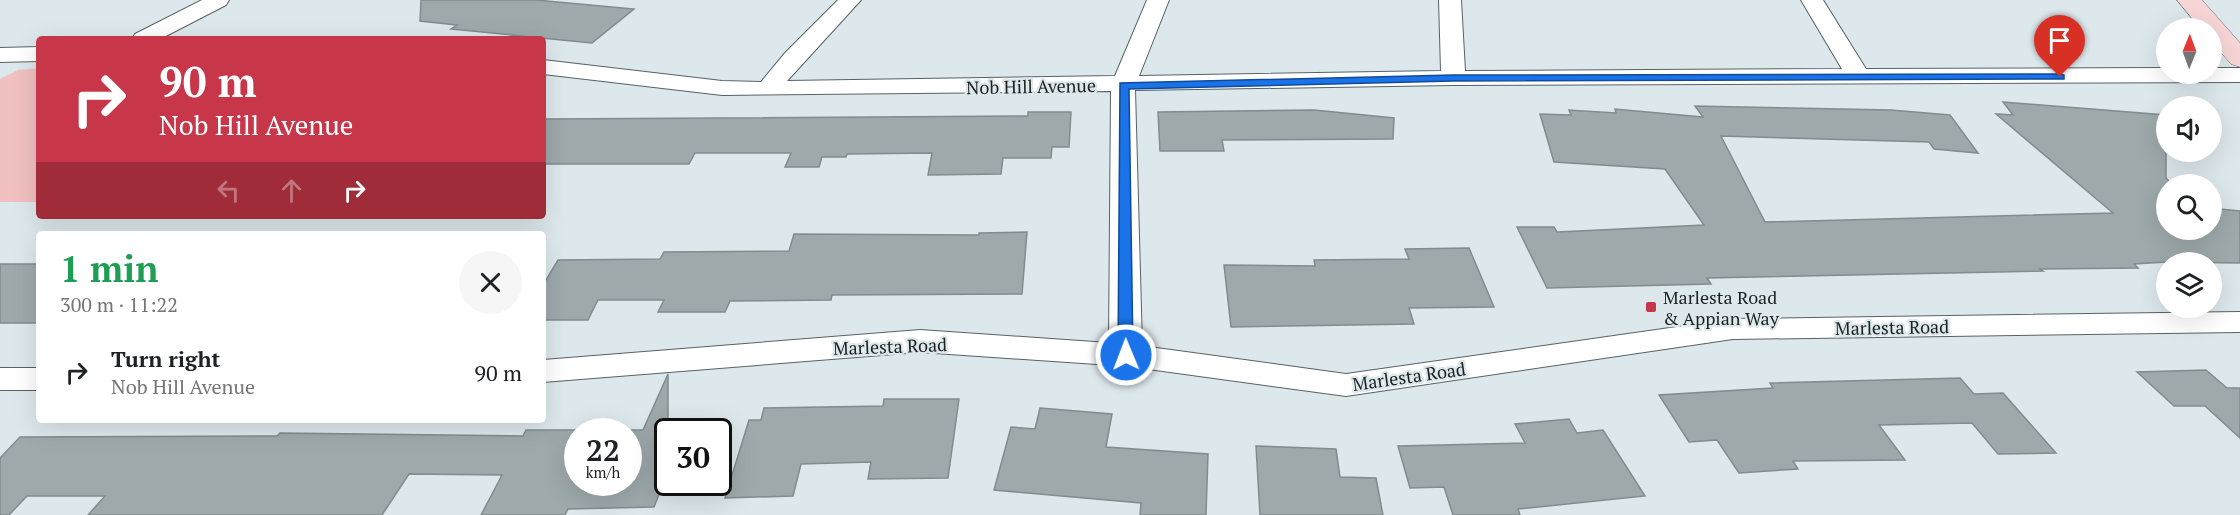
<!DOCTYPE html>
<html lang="en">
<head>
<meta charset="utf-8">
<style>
  :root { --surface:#fff; --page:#f6f6f6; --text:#202124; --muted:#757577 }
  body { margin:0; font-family:"PT Serif",serif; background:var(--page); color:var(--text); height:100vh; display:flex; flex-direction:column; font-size:22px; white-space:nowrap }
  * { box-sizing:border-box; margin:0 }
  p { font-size:20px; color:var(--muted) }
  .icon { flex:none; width:33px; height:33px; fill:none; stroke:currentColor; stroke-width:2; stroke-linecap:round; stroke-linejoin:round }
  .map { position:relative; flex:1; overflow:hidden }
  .panel { position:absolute; left:36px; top:231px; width:510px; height:192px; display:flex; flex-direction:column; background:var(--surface); border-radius:6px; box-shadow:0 6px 24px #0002 }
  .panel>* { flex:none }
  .hud { position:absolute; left:36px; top:36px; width:510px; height:183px; border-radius:6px; box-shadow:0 6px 24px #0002; background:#c83749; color:#fff; overflow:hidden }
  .needle { width:39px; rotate:1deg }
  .tools { position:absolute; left:2156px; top:18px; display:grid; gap:12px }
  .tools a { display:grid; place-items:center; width:66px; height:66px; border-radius:50%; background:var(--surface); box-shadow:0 6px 24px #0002; font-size:30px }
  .speed { position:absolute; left:564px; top:418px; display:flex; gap:12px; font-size:30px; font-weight:700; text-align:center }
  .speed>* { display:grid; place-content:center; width:78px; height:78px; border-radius:50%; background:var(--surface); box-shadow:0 6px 24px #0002; line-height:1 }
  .speed small { font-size:15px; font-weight:400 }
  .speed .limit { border:3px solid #111; border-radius:9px; background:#fff; color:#111 }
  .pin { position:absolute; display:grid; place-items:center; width:51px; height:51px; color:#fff; margin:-62px -26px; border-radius:50% 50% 50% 0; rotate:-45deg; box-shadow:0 0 6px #0007 }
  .pin .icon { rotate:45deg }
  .me { position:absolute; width:66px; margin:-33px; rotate:359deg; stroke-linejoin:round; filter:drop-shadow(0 0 4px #0008) }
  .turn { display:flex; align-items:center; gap:21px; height:126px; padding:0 24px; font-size:27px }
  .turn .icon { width:78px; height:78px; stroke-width:2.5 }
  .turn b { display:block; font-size:42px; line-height:51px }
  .lanes { display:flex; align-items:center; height:57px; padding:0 24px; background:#0003; justify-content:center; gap:30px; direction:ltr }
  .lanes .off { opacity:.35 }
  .round { display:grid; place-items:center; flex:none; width:63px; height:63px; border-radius:32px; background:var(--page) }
  .headline { display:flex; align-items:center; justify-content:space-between; height:102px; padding:0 24px }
  h1 { font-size:36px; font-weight:600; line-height:45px; color:#1e9e55 }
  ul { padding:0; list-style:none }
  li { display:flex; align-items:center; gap:18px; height:78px; padding:0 24px }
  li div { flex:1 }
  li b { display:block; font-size:22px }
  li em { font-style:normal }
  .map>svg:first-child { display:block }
</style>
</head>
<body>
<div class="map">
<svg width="2240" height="515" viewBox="0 0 2240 515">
  <rect width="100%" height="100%" fill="#dde8ec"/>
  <path fill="#f1c0c0" d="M39,68V202H0V79L18,70Z"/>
  <g fill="#9ea9ac" stroke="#818c8f" stroke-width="1.5" fill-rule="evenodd">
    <path d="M421,0H536L634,9L592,43L451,29L457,25L420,21Z"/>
    <path d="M2003,102L2166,115V178L2172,184H2166V230H2211V208L2240,211V263L2166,262L2134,264L2138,268L2040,269L2043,271L1707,278L1711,284L1547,288L1517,227H1554L1557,232L1704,225L1665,169L1554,162L1540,114L1571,115L1569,110L1616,113L1615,109L1703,117L1695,106L1891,110L1950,115L1978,153L1934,149L1929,142L1721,136L1765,222L2113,213L1996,114L2013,115Z"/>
    <path d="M1314,110L1394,118L1393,139L1222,140L1224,151H1160L1158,112Z"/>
    <path d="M1028,112H1071L1069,147H1052L1051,158H1003L1001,174L928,175L932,153L847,154L846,157H822L819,167H785L791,153H695L689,164H543V119L1028,116Z"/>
    <path d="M1027,232L1022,294L832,295L831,300L730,301L725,312H658L664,300H598L588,320H543V285L558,260L660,259L664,252L789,251L794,234L979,235V233Z"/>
    <path d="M1469,248L1494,307L1409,308L1414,324L1231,327L1224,265L1315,266L1314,260L1409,259L1405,249Z"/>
    <rect x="0" y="264" width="39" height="59"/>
    <path d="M2206,370L2227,388H2240V438L2205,406H2174L2137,372Z"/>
    <path d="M668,374V472L654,507L568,509L565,515H481L502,475L409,474L382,515H88L105,496H27L9,515H0V458L20,437L277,436L280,433L523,436L526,430H643ZM578,432H628V483H578Z"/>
    <path d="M1960,378L1974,394L2003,393L2056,453L1998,454L1972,423L1879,425L1905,460L1793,461L1798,469L1739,473L1717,440L1689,442L1659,395L1773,388L1770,383Z"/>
    <path d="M884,399H959L948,478L868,479L871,462L801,464L793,496L725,498L749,420H761L764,408L883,406Z"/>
    <path d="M1040,408L1112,414L1106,447L1208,454L1206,515H1140L1141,503L994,490L1011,427L1035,429Z"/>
    <path d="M1569,419L1577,433L1603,430L1645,496L1518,509L1520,515H1453L1444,487L1410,488L1398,446L1525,443L1515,424Z"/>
    <path d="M1256,446L1336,449L1340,477L1376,478L1383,515H1260Z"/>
  </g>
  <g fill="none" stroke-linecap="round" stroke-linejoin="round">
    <defs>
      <g id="minor">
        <path d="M202,0H229L226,5L160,39H132L135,34Z"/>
        <path d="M838,0H861L787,81L1115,76L1147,0H1169L1139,76L1441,71L1439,0H1461L1465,71L1842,69L1801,0H1823L1866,69L2166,68V74H2211V68H2240V82L1453,85L1135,90L1142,346L1346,374L1733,319L2240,312V332L1733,339L1346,396L1126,366L920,352L543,382V360L920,330L1109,343L1111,91L722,95L543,74V60L722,81L761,82L785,53Z"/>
        <path d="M39,47V61L0,62V48Z"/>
        <rect x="0" y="368" width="39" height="22"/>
      </g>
      <path id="secondary" d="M2177,0H2202L2240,43V67L2231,64L2211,41V28H2200Z"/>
    </defs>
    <use href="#minor" stroke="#586265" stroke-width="2"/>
    <use href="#secondary" stroke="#586265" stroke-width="1"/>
    <use href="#minor" fill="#fff" fill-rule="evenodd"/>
    <use href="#secondary" fill="#f8d6d8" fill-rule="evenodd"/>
  </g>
  <path fill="#1a73e8" stroke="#114b97" stroke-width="1.5" d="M2060,74L2064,75V79L1453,81L1129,89L1133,355L1126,360L1118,355L1120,83L1453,75Z"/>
  <rect fill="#c83749" stroke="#dde8ec" stroke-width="2" x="1645" y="301" width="12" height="12" rx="3"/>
  <g text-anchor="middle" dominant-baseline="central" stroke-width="4.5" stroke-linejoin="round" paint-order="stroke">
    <g font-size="18" fill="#1d2122" stroke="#dde8ec">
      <text transform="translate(1031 86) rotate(-1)">Nob Hill Avenue</text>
      <text transform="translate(1892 327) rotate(-1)">Marlesta Road</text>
      <text transform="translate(890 346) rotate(-2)">Marlesta Road</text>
      <text transform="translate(1409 376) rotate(-8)">Marlesta Road</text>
    </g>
    <g font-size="18" fill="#1d2122" stroke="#dde8ec" text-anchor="start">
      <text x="1663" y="297">Marlesta Road<tspan x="1663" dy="21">&amp; Appian Way</tspan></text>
    </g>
  </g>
</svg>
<div class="tools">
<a><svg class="needle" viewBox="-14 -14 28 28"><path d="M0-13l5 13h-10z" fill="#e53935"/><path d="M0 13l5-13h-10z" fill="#757577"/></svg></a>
<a><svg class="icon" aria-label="sound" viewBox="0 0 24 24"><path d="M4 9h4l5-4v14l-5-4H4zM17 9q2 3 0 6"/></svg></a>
<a><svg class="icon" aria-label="search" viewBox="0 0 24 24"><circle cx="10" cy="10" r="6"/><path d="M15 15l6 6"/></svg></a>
<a><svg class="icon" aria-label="layers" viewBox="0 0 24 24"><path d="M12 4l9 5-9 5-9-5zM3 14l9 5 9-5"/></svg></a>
</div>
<div class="speed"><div>22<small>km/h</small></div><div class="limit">30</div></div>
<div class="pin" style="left:2060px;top:77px;background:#d93025"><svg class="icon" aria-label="arrive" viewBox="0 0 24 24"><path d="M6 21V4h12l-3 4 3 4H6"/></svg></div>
<svg class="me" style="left:1126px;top:355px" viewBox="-20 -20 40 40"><circle r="17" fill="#1a73e8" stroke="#fff" stroke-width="3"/><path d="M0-11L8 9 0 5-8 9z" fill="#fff"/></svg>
<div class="hud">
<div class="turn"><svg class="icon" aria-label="right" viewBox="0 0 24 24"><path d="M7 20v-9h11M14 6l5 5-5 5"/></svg><div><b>90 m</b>Nob Hill Avenue</div></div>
<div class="lanes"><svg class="icon off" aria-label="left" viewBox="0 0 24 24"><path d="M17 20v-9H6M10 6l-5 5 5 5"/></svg><svg class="icon off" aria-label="ahead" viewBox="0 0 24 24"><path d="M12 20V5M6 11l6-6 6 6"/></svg><svg class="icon" aria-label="right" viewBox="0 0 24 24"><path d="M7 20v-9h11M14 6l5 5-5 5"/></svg></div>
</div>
<section class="panel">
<div class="headline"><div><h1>1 min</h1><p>300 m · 11:22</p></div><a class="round"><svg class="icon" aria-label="close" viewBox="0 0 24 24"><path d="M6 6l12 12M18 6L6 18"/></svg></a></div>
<ul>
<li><svg class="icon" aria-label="right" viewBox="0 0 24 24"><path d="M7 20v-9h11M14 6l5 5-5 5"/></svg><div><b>Turn right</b><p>Nob Hill Avenue</p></div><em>90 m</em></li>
</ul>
</section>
</div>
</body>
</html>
